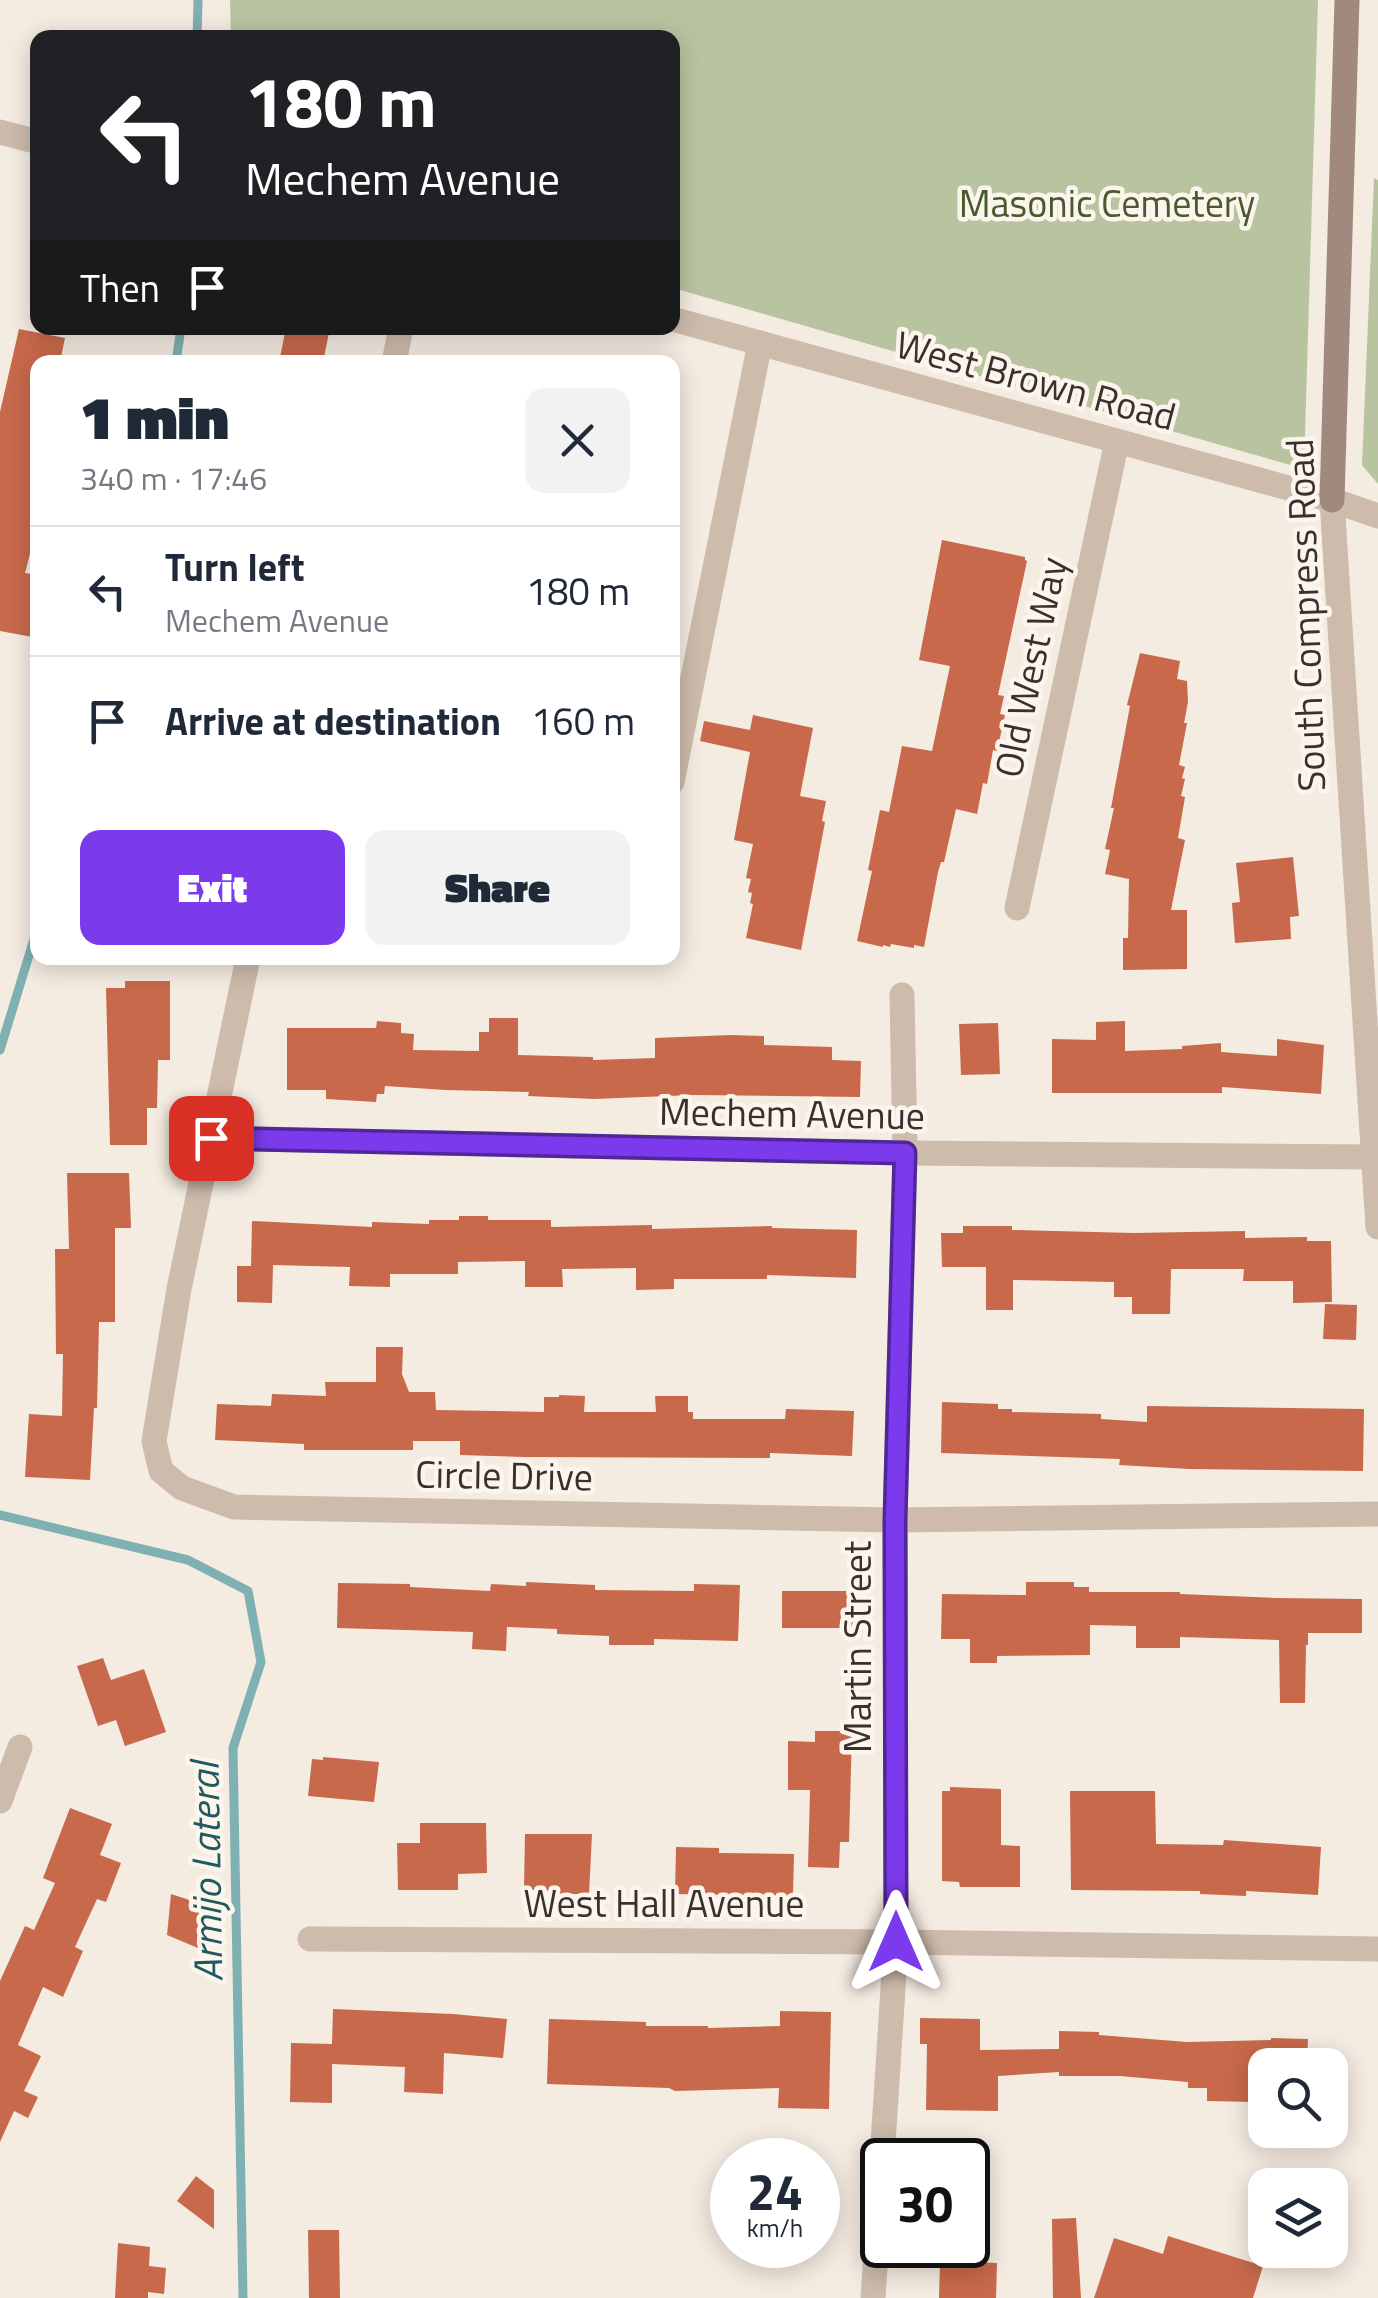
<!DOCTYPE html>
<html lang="en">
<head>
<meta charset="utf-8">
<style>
  :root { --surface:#fff; --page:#f2f2f3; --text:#1f2937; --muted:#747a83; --line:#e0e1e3; --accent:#7c3aed }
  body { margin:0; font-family:"Titillium Web",sans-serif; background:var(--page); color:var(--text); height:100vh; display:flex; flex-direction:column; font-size:38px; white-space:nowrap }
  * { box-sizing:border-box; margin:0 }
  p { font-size:32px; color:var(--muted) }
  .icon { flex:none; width:55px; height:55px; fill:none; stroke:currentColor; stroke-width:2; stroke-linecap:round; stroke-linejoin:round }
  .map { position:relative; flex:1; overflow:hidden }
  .panel { position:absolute; left:30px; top:355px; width:650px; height:610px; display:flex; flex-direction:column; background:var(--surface); border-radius:20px; box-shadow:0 5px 25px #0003 }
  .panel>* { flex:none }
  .top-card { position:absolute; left:30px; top:30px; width:650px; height:305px; border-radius:20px; box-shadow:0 5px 25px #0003; background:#202124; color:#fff; overflow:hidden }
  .controls { position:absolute; left:1248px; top:2048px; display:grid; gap:20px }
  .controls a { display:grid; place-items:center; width:100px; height:100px; border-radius:20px; background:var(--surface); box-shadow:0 5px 25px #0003; font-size:50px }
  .speed { position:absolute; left:710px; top:2138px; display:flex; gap:20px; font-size:50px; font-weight:700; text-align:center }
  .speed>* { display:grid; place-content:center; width:130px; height:130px; border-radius:50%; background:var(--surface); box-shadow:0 5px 25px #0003; line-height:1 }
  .speed small { font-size:25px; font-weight:400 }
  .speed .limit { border:5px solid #111; border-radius:15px; background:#fff; color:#111 }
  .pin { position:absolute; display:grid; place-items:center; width:85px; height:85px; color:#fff; margin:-42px; border-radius:20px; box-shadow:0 5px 15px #0006 }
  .me { position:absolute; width:110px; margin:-55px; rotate:0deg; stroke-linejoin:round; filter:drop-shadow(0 0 8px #0008) }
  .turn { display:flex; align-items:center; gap:35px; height:210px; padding:0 50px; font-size:45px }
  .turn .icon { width:130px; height:130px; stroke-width:2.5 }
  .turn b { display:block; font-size:70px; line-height:85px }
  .then { display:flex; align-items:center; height:95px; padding:0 50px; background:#0003; gap:20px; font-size:38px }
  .round { display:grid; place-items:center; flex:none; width:105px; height:105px; border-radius:20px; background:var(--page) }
  .headline { display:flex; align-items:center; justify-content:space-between; height:170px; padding:0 50px }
  h1 { font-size:60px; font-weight:800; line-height:75px }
  .primary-button { display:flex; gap:20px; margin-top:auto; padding:20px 50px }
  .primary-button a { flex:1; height:115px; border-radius:20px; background:var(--accent); color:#fff; font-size:40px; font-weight:800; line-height:115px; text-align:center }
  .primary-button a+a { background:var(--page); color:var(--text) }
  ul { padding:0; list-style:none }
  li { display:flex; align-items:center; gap:30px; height:130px; padding:0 50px; border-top:2px solid var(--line) }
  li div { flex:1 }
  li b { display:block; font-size:38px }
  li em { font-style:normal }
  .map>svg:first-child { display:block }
</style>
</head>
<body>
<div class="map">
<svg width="1378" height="2298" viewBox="0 0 1378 2298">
  <rect width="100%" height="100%" fill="#f4ebe1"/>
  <g fill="#b8c4a0">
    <path d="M230,0H1318L1304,469L673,288L672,38L231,37Z"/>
    <path d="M1374,178L1378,180V484L1362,465Z"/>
  </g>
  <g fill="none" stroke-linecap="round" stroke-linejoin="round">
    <g stroke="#7fb0b2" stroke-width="9">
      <path d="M197,38L198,0"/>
      <path d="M176,362L181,328"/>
      <path d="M0,1050L38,926"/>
      <path d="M0,1515L188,1560L248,1591L261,1662L233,1748L243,2298"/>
    </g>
  </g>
  <g fill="#c8694b">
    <path d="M286,328H330L323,362H279Z"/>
    <path d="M19,329L65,338L60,362H38V523L25,573L38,575V638L0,631V412Z"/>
    <path d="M942,540L1025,557V560L1027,561L998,695L1004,696L1000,714L1005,715L997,751L993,750L987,784L983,783L977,814L956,809L944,862H941L938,872L924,947L914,945V948L891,944L890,947L883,945V947L857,941L872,871L868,870L880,810L889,812L902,746L932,751L950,666L919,660Z"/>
    <path d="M1140,653L1180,661L1177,679L1187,681L1188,702L1184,723H1187L1179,765L1185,767L1182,778L1185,779L1181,796L1185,797L1178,838L1185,840L1171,910H1187V969L1123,970V938H1128L1129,879L1105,874L1110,850L1105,849L1114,808H1111L1130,706L1127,705Z"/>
    <path d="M753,715L813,728L800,796L826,801L822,821L825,822L801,950L746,938L753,904L750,903L752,893L748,892L751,879L746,878L753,844L734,840L750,752L700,741L704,721L750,730Z"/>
    <path d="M1293,857L1299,916L1290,917L1291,939L1235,943L1232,903L1240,902L1236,863Z"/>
    <path d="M125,981H170V1060H158L157,1108H147V1145H110L106,988H125Z"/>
    <path d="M489,1018H518V1055L593,1057V1060L655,1058V1038L731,1035L764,1036V1045L832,1047V1060L861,1061L860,1097L693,1095L594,1099L528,1096L529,1092L446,1090L385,1086L384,1094H377L376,1102L326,1099V1090H287V1028H376L377,1021L401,1023V1033L414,1034L413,1050L479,1051V1032H489Z"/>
    <path d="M1125,1021V1051L1182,1049V1046L1221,1043V1052L1277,1056V1039L1324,1045L1321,1094L1222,1087V1093H1052V1039L1096,1040V1022Z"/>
    <path d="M998,1023L1000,1074L961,1075L959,1024Z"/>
    <path d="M67,1173H129L131,1228H115V1322H99L97,1408H94L90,1480L25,1477L29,1414L62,1416L63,1354H56L55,1249H69Z"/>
    <path d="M459,1216H488V1220H551V1227L652,1225V1229L772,1226V1228L857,1230L856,1278L767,1275V1279H674V1289L636,1290V1268L562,1269L563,1287H525V1261L458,1262V1274H390V1287L349,1286L350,1267L273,1265L272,1303L237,1302V1266H251L252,1221L372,1227V1222L429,1224V1220H459Z"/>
    <path d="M963,1226H1012V1230L1134,1233L1245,1231V1238L1307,1237V1241H1331L1332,1302L1293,1303V1281H1243L1244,1269H1171L1170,1314H1132V1297H1114V1282L1013,1280V1310H986V1267H942L941,1233H963Z"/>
    <path d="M1325,1304L1357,1305L1356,1340L1323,1339Z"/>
    <path d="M376,1347H403L402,1374L409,1392H435L436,1410L544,1412V1397H559V1395L585,1396L584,1412H656L655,1396H688V1412H693V1419H785L786,1409L854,1411L852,1456L770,1453V1458L524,1457L460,1455V1441H413V1450H304V1444L215,1440L217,1404L271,1406L272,1394L326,1396L325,1382H376Z"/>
    <path d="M942,1402L998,1404V1409H1012V1412L1101,1414V1419L1147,1422V1406L1364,1409L1363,1471L1189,1469L1119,1465L1120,1459L941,1453Z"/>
    <path d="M526,1582L595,1585V1590L694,1591V1584L740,1585L738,1641L654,1639V1645H609V1636L557,1634V1629L507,1627L506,1651L472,1649L473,1632L337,1628L338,1583L410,1584V1587L490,1591L491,1584L526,1586Z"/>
    <path d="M1026,1582H1074V1587H1089V1592H1180V1594L1275,1598L1362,1599V1633H1308V1645H1306L1305,1703H1280L1279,1640L1180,1637V1648H1136V1626L1090,1625V1655L997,1656V1663H970V1639H941L942,1594L1026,1595Z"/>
    <rect x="782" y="1591" width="71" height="37"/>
    <path d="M103,1658L111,1680L144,1669L166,1732L125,1746L116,1720L98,1726L77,1666Z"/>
    <path d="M815,1731H852L849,1842H840L839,1868L808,1867L810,1790H788V1741L815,1742Z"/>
    <path d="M323,1757L379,1762L374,1802L308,1796L312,1759L323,1760Z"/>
    <path d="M950,1787L1001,1789V1845L1020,1846V1887H960L959,1882L942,1881V1791H950Z"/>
    <path d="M1070,1791H1155L1156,1844L1223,1845L1224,1840L1321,1847L1318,1895L1246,1891V1896L1200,1894V1891L1071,1890Z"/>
    <path d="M70,1808L112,1824L100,1855L121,1863L106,1902L97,1899L75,1947L83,1951L63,1997L43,1987L18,2045L41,2056L24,2091L38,2097L28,2118L14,2111L0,2142V1981L25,1926L34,1930L55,1883L43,1878Z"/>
    <path d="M420,1823H486L487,1873L458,1874V1890H398L397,1843H420Z"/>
    <path d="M525,1834H592L589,1894H553V1891L524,1889Z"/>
    <path d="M676,1847L719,1848V1853L794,1854L793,1896L675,1894Z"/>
    <path d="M171,1894L211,1907L205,1951L167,1935Z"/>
    <path d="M333,2009L453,2014L507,2019L503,2058L444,2053L443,2094L404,2092L405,2067L332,2064V2103L290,2102L291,2043L332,2044Z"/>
    <path d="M780,2011L831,2012L829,2109L778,2108L779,2088L675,2091L669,2088L547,2084L549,2019L646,2022V2026H708V2028L780,2026Z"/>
    <path d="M920,2018L980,2019V2050L1059,2049V2031L1099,2032V2035L1187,2042L1271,2040V2038L1308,2039L1307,2065H1256L1255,2102L1207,2101V2088H1188V2082L1120,2076H1059V2072L998,2076V2111L926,2110L927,2044H920Z"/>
    <path d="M196,2176L214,2190V2229L177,2201Z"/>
    <path d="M1076,2218L1081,2298H1053L1052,2219Z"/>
    <path d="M308,2230H339L340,2298H309Z"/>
    <path d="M1168,2236L1263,2266L1253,2298H1094L1114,2238L1163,2254Z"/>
    <path d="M118,2243L150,2247L149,2266L166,2268L164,2294L148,2292V2298H115Z"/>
    <path d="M940,2261L997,2263L996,2298H939Z"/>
  </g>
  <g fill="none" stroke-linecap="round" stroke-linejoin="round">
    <g stroke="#cdbbac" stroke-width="25">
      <path d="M0,132L38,142"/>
      <path d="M672,319L1332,500L1378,516"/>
      <path d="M394,362L401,328"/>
      <path d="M1332,500L1378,1227"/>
      <path d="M672,782L760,343"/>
      <path d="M1017,908L1117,441"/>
      <path d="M248,958L179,1289L154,1441L161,1471L182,1488L234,1507L895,1520L1378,1514"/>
      <path d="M211,1138L905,1153L1372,1157"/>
      <path d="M0,1801L20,1747"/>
      <path d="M310,1939L896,1942L1378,1949"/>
      <path d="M873,2298L896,1942L895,1520L905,1153L902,995"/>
    </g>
    <path stroke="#a18a7d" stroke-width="25" d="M1332,500L1347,0"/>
  </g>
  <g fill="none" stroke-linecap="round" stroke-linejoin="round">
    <defs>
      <path id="route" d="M211,1138L905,1153L895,1520L896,1942"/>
    </defs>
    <use href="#route" stroke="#51269a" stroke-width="25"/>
    <use href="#route" stroke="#7c3aed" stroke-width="18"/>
  </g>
  <g text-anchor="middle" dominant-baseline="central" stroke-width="9" stroke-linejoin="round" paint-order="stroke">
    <g font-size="38" fill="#4a5a2e" stroke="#fbf5ee">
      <text x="1107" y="203">Masonic Cemetery</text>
    </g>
    <g font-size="38" fill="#3b302b" stroke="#fbf5ee">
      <text transform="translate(1036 380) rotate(15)">West Brown Road</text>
      <text transform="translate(1305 615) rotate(-92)">South Compress Road</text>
      <text transform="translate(1030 667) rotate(-78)">Old West Way</text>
      <text transform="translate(792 1113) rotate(1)">Mechem Avenue</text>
      <text transform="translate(504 1475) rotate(1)">Circle Drive</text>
      <text transform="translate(857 1647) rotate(-90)">Martin Street</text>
      <text x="664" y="1903">West Hall Avenue</text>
    </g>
    <g font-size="40" font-style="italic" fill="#1f5a5e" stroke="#fbf5ee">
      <text transform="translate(206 1872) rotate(-91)">Armijo Lateral</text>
    </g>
  </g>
</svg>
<div class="controls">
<a><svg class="icon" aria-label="search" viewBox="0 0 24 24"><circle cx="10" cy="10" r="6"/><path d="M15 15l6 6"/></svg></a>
<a><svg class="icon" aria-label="layers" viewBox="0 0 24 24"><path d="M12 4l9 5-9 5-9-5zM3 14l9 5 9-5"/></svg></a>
</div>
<div class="speed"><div>24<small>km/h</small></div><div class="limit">30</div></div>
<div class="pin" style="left:211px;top:1138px;background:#d93025"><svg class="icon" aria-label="arrive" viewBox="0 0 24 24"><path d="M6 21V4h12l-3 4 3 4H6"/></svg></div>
<svg class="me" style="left:896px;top:1942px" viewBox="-20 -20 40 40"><path d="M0-17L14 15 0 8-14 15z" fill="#7c3aed" stroke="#fff" stroke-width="4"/></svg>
<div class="top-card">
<div class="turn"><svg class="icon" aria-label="left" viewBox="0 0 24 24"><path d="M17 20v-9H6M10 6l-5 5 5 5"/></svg><div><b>180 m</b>Mechem Avenue</div></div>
<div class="then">Then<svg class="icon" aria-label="arrive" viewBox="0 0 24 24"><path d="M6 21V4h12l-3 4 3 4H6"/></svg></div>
</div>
<section class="panel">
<div class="headline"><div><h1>1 min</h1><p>340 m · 17:46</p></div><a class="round"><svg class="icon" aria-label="close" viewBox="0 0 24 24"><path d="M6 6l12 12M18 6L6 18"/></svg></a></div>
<ul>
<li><svg class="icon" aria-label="left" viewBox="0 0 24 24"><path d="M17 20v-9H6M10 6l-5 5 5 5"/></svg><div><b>Turn left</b><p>Mechem Avenue</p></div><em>180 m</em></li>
<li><svg class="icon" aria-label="arrive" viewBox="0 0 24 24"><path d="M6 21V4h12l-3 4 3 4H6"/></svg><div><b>Arrive at destination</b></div><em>160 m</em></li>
</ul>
<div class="primary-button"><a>Exit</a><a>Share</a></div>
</section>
</div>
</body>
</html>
